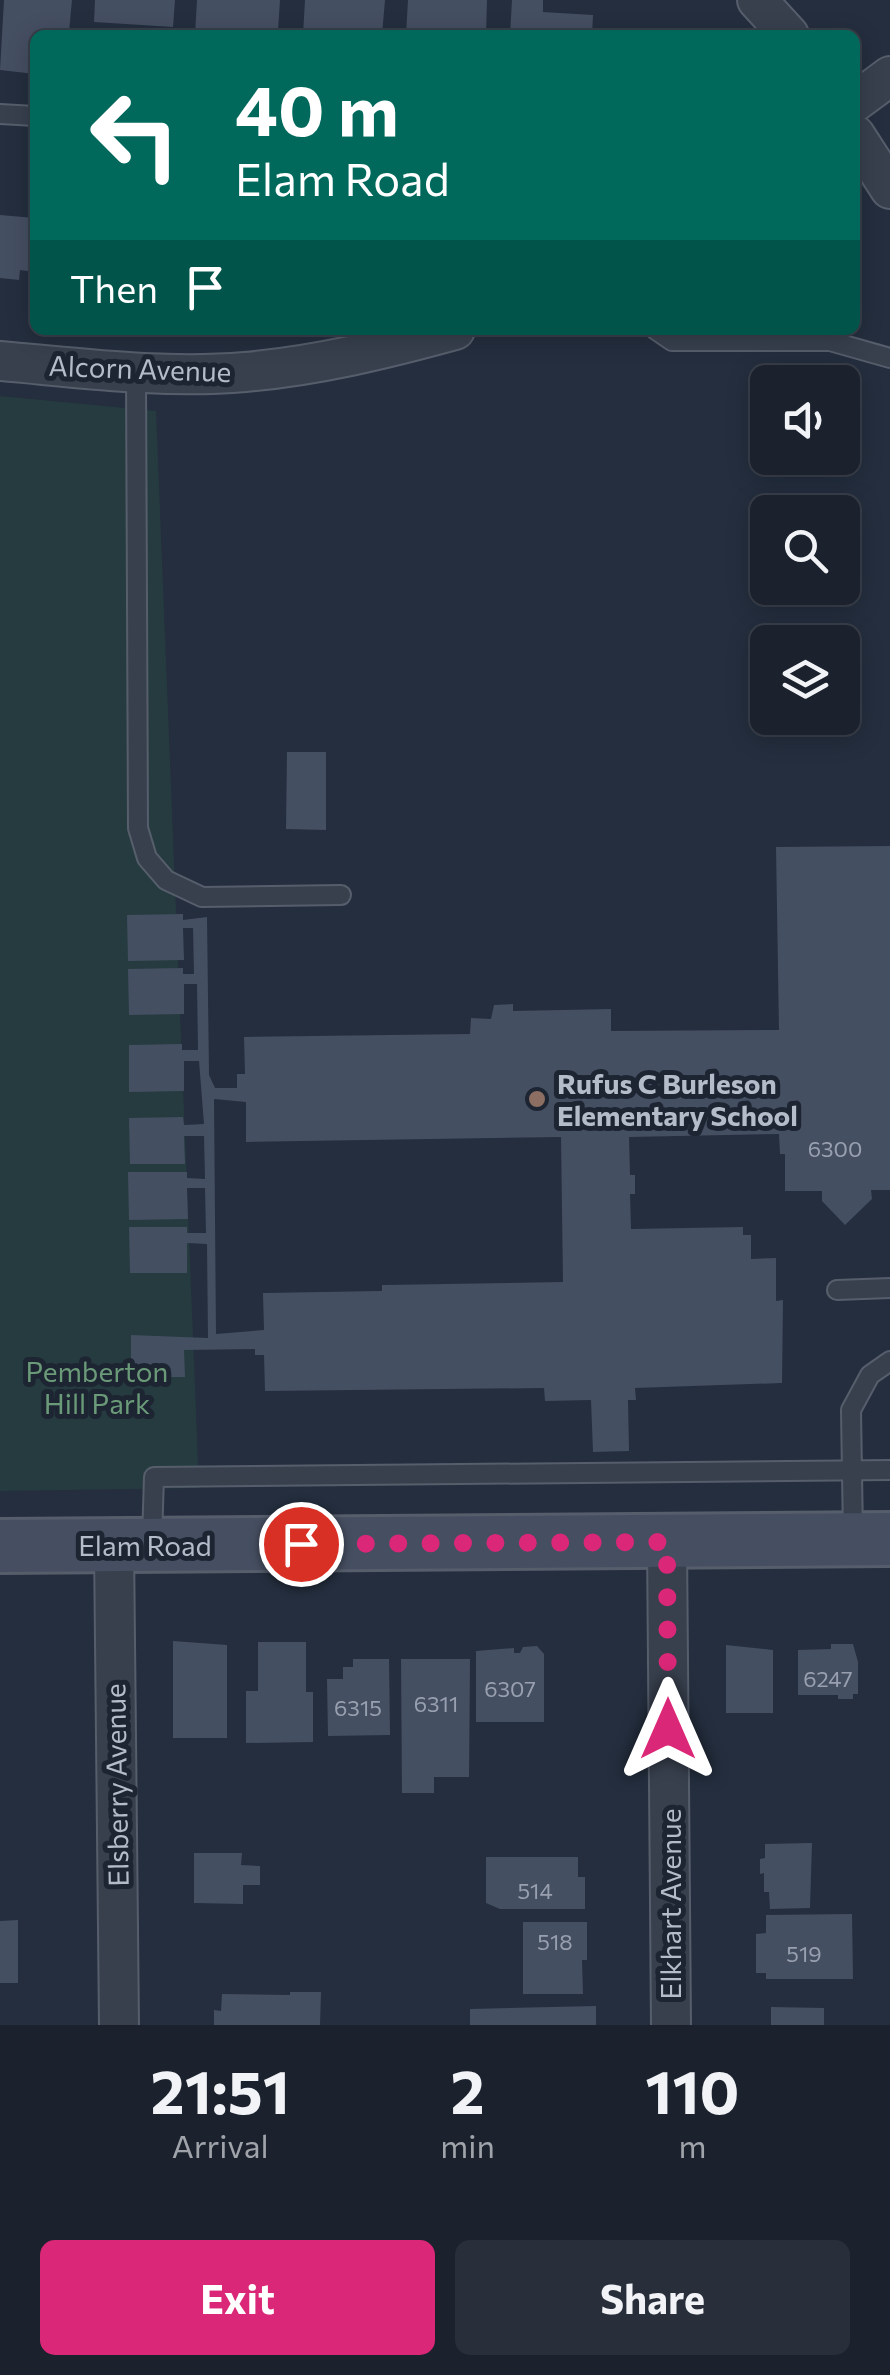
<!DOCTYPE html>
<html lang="en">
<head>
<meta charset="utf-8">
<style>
  :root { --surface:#1b222e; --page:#282f3a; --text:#f1f3f6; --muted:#a0a4aa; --line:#393f4a; --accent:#db2777 }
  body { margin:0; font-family:Commissioner,sans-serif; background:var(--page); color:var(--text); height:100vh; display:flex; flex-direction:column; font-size:38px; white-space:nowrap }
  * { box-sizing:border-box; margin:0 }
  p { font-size:32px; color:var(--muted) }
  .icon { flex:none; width:55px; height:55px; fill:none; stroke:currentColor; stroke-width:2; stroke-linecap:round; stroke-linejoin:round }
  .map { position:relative; height:2025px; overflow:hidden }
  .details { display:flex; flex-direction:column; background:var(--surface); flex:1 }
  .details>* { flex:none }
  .guide { position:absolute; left:30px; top:30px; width:830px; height:305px; border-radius:15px; box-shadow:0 5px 25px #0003,0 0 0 2px var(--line); background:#00695c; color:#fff; overflow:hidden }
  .fabs { position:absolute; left:750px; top:365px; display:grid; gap:20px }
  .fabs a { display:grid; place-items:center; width:110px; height:110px; border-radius:15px; background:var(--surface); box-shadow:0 5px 25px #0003,0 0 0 2px var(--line); font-size:50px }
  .pin { position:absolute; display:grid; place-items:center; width:85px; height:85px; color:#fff; margin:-42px; border:5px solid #fff; border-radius:50%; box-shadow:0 2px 10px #0007 }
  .me { position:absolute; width:110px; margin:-55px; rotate:0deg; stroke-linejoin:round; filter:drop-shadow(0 0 8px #0008) }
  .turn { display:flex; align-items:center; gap:35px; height:210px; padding:0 40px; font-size:45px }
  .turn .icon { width:130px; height:130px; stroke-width:2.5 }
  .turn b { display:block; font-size:70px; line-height:85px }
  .then { display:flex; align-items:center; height:95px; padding:0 40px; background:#0003; gap:20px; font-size:38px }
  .eta { display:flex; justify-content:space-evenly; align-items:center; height:170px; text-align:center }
  .eta b { font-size:60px; font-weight:700; line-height:70px }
  .cta { display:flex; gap:20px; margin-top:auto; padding:20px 40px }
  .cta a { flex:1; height:115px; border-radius:15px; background:var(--accent); color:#fff; font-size:40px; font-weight:700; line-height:115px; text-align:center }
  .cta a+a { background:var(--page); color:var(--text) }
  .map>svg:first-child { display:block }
</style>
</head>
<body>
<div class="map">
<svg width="890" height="2025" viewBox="0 0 890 2025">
  <rect width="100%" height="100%" fill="#242e3e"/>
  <path fill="#263b3f" d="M0,396L156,411L199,1488L0,1491Z"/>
  <g fill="#454f62" fill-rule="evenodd">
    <path d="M4,0H72L69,32L39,29V35H35V74L0,70Z"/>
    <path d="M95,0H175L173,27L94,22Z"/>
    <path d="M197,0H280L278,31L257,29L256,35H246L247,29L230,28L229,35H195Z"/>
    <path d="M305,0H385L382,35H303Z"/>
    <path d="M408,0H487L486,35H406Z"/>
    <path d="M512,0H543V12L593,15L592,35H510Z"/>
    <path d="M0,215L35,218V272L20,270L19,280L0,278Z"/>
    <path d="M287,752H326V830L286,829Z"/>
    <path d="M890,846V1190H871L872,1199L845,1225L822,1201V1191H785V1154H780L779,1134L629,1137L630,1175H635V1194H630L631,1229L743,1227V1235H751V1259L776,1258V1301L783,1300L782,1383L635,1388L636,1400H628L629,1451L593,1452L591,1400L545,1401L544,1388L265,1391L264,1355H255V1349L184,1350L185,1377H131V1335L208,1338L207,1244L187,1243V1273H130L129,1227H187V1233H206L205,1188H187L188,1219L129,1220L128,1172H187V1178L205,1179L204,1136H184L185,1164H130L129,1118L183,1117L184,1125L204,1124L199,1061H184V1091L129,1092V1045L182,1044V1050H198L197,984H184V1014L129,1015L128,969L183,968V974H194L193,928H183L184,960L128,961L127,915L183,914V920L207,917L209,1075L215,1088H237V1074H245L244,1037L470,1034L471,1018L491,1019L494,1005L513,1004V1011L611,1009V1031L779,1030L776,847ZM214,1099L246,1102V1142L561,1137L563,1282L382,1285V1291L263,1293L264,1330L216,1334Z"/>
    <path d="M173,1641L227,1645V1738H173Z"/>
    <path d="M258,1642H306V1692H313V1742L246,1743V1691H258Z"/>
    <path d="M831,1644H853L858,1662V1694H853V1699H838V1695H798V1650L831,1649Z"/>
    <path d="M726,1645L773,1650V1713H726Z"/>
    <path d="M537,1646L544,1654V1722H476V1651L514,1648V1653H520L523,1647Z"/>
    <path d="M353,1659H389L390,1735L328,1736L327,1679H343V1667H353Z"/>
    <path d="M401,1659H470L469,1777H434V1793H402Z"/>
    <path d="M812,1843L810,1908L770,1909L769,1892H764V1873L760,1874V1859L765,1858V1844Z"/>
    <path d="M194,1853H242L241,1865L260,1866V1885H243V1904L194,1903Z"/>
    <path d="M486,1857H578V1877H585V1909H500L486,1903Z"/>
    <path d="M852,1914L853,1979H766V1973H756V1934L766,1933V1915Z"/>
    <path d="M18,1920V1983H0V1921Z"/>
    <path d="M523,1922H587V1960H582L583,1994H523Z"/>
    <path d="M290,1992H321L320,2025H214V2010L221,2011L222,1994L290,1995Z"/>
    <path d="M596,2006V2025H470V2009Z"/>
    <path d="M771,2007L824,2008V2025H771Z"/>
  </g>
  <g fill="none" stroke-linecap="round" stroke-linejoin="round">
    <defs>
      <g id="lane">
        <path d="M0,114L35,116"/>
        <path d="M656,330L672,341H830L890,358"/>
        <path d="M136,373L138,828L147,858L166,880L202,897L341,895"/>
        <path d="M837,1290L890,1288"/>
        <path d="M853,1536L851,1410L870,1375L890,1361"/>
        <path d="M152,1539L154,1477L890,1470"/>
      </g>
      <g id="street">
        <path d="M757,0L789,35"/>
        <path d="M855,102L890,76"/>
        <path d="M855,135L890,189"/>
        <path d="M0,361C81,368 163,379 245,372C316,366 386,349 455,330"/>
        <path d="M667,1542L671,2025"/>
        <path d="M114,1545L119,2025"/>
      </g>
      <path id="secondary" d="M0,1546L890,1539"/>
    </defs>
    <use href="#lane" stroke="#565e6c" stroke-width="22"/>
    <use href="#street" stroke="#565e6c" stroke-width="42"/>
    <use href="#secondary" stroke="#565e6c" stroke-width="58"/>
    <use href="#lane" stroke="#38404e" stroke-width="18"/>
    <use href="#street" stroke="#38404e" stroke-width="38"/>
    <use href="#secondary" stroke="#464f61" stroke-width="52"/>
  </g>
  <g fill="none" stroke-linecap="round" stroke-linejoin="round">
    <path stroke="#db2777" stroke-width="18" stroke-dasharray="0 32.4" d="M301,1544L667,1542L668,1729"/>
  </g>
  <circle fill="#8d6e63" stroke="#1d2533" stroke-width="4" cx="537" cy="1099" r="10"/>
  <g text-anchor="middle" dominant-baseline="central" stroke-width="10" stroke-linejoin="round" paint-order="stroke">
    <g font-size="22" fill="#98a0af">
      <text x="835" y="1148">6300</text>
      <text x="828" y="1678">6247</text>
      <text x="510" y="1688">6307</text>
      <text x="436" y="1703">6311</text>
      <text x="358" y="1707">6315</text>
      <text x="535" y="1890">514</text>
      <text x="555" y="1941">518</text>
      <text x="804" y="1953">519</text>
    </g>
    <g font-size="28" fill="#b4bbc9" stroke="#1d2533">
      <text transform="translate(140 368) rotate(2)">Alcorn Avenue</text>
      <text x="145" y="1545">Elam Road</text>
      <text transform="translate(116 1785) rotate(-91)">Elsberry Avenue</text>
      <text transform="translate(670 1904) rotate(-90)">Elkhart Avenue</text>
    </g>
    <g font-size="28" font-weight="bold" fill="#b4bbc9" stroke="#1d2533" text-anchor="start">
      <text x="557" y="1083">Rufus C Burleson<tspan x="557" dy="32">Elementary School</tspan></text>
    </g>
    <g font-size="28" fill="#6b9a79" stroke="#1d2533">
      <text x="97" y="1371">Pemberton<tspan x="97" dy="32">Hill Park</tspan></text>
    </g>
  </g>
</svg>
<div class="fabs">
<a><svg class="icon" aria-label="sound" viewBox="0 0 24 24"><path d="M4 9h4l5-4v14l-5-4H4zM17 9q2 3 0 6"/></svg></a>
<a><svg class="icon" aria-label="search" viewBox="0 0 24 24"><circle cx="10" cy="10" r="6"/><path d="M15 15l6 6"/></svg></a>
<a><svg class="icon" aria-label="layers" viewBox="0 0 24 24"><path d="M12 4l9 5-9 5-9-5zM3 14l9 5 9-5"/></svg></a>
</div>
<div class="pin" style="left:301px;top:1544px;background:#d93025"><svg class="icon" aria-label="arrive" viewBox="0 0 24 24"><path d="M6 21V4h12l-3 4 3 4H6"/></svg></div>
<svg class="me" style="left:668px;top:1729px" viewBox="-20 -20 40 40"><path d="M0-17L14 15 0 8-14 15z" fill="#db2777" stroke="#fff" stroke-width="4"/></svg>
<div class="guide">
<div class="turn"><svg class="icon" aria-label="left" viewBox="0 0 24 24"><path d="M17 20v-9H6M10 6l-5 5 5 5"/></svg><div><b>40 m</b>Elam Road</div></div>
<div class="then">Then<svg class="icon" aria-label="arrive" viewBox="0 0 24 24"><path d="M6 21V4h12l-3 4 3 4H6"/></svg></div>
</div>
</div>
<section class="details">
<div class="eta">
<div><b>21:51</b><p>Arrival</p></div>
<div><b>2</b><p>min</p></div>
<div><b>110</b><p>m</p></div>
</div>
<div class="cta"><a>Exit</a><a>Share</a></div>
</section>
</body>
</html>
